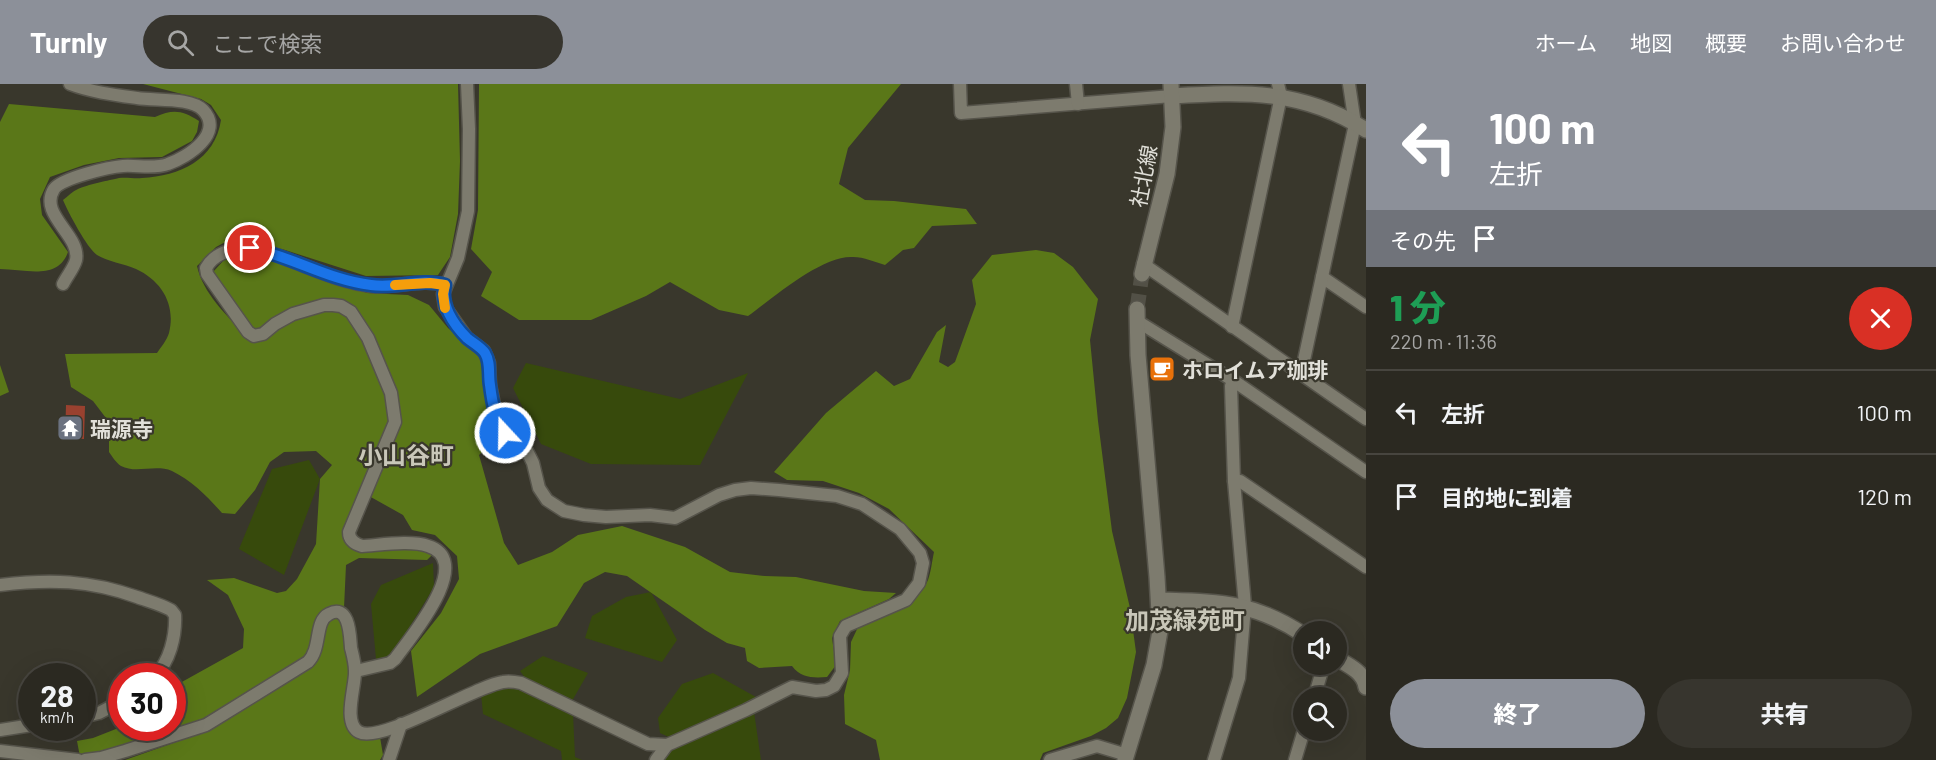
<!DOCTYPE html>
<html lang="ja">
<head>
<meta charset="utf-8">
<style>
  :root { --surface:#2b2921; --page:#37352e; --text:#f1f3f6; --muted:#a6a6a5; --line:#47453f; --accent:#8c9099 }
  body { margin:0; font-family:Barlow,"Noto Sans JP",sans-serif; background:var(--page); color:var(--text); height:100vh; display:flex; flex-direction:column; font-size:22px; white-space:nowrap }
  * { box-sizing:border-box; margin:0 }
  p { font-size:20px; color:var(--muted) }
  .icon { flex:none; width:33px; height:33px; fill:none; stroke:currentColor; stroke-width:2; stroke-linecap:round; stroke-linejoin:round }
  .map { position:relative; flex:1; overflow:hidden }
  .panel { display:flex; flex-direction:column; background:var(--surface); width:570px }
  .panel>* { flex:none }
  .guide { background:#8c9099; color:#fff; overflow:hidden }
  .buttons { position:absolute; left:1293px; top:537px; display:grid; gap:12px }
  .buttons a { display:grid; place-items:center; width:54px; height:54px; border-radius:50%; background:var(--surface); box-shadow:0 6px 24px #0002,0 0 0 2px var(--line); font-size:30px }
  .speed { position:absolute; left:18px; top:579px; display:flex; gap:12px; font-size:30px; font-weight:700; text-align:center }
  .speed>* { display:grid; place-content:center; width:78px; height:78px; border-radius:50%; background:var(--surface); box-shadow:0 6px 24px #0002,0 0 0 2px var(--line); line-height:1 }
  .speed small { font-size:15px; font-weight:400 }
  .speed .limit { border:9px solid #d22; background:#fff; color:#111 }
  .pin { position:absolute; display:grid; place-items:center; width:51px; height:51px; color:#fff; margin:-26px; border:3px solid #fff; border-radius:50%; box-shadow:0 2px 6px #0007 }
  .me { position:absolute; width:66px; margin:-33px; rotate:339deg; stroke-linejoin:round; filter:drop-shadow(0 0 4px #0008) }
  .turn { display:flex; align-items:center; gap:21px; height:126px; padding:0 24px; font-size:27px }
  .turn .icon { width:78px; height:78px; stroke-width:2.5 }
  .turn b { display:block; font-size:42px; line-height:51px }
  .then { display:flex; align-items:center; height:57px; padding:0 24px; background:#0003; gap:12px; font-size:22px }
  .round { display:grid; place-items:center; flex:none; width:63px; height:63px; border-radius:32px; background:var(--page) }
  .headline { display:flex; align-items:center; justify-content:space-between; height:102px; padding:0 24px }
  h1 { font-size:36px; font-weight:800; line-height:45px; color:#1e9e55 }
  .action { display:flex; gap:12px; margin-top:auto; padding:12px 24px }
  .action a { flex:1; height:69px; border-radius:36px; background:var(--accent); color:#fff; font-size:24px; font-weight:800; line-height:69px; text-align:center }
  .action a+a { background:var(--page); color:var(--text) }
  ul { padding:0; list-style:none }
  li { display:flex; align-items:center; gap:18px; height:84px; padding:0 24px; border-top:2px solid var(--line) }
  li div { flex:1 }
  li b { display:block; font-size:22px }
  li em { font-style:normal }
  header { display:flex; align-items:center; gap:36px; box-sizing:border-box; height:84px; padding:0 30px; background:var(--accent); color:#fff }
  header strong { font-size:28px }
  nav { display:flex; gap:33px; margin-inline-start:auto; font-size:21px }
  .search { width:420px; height:54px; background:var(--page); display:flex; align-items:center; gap:15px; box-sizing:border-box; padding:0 21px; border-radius:33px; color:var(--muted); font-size:22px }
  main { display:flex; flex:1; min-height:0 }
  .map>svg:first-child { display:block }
</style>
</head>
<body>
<header>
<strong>Turnly</strong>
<div class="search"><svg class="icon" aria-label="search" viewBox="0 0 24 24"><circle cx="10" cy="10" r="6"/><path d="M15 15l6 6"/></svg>ここで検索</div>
<nav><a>ホーム</a><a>地図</a><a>概要</a><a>お問い合わせ</a></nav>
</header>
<main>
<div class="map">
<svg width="1366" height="676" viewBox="0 0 1366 676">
  <rect width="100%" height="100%" fill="#39372c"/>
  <g fill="#374a0c">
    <path d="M526,279L680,315L748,289L700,381L591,380L541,360L513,304Z"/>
    <path d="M309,376L320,395L284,491L239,465L272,385Z"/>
    <path d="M433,479L434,503L391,573L376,575L371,520L381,501Z"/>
    <path d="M651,508L677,556L662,578L585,554L592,532L626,513Z"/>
    <path d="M543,572L588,589L572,617L526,595L520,587Z"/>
    <path d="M713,589L763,617L671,654L660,649L658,634L682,600Z"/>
    <path d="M517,602L573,630L575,673L582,676H562L561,667L483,630L481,610Z"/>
    <path d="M754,628L761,676H664L669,667Z"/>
  </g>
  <g fill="#5a7718">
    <path d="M143,0H458L460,77L458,130L450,173L438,191L366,192L282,165L231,155L216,163L197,182C203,209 226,231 245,250L310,230L329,227H341L348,232L365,254L388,310L392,337L346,458L418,463L432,471L427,476L359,474L346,481L344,524L330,525L311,571L249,606L204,636L99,669L80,673L77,657L93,654L121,643L172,644L173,620L178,615L180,599L243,564L244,545L228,511L207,496L234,494L277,509L286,507L297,495L316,460L320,395L332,381L316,367L284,368L270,378L255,406L235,430L222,429C207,412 192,397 172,387C155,380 136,390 121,382C116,379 112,372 109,368V338L93,317L71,303L65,270L157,269C161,263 167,256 169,249C176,221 162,197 136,185C125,180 106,177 97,171C87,164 68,128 63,116C68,112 73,107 78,105C86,101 110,96 119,94C127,93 135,95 142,94C180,92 215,76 221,36L211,21L201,15Z"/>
    <path d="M479,0H901L848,64L839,100L865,116L894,117L966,125L977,140L932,142L914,164L903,166L885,181C875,178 864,173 853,173C822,171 773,214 748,232L719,226L670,198L646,212L591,236H519L481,212L492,188L471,165L478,126Z"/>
    <path d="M9,20L155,33C173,25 182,26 199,37L197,48L192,57L162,73L119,74L84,81L50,93L40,115L42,131L68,168C58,197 25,185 0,185V38Z"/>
    <path d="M1036,166L1054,169L1073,183L1098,215L1090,256L1098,337L1112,447L1130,524L1136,568L1127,614L1118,634L1106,644L1091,652L1043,669L1040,676H880L876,656L845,640L844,611L850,586L851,558L859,541C886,531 915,525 928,496C931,488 932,477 934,468L889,425L859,409L823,397L787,396L774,388L826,329L876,287L894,302L910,295L937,248L946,241L939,278L948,283L955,278L976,220L972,196L992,171Z"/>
    <path d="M242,171L265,174L367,209L408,211L429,221L448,244L480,271L489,341L499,352L479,371L504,459L518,481L552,468L578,451L622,442L685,463L730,488L765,492L796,493L864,507L896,509L889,515L840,537L832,554L836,581L827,593C813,594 801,594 792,582L759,584L747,577L745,564L727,559L705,546L627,492L605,488L584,499L557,542L480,570L417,613L411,567L441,529L459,495L457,472L435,451L412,446L403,431L369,412L397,339L370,253L335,218L261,248L250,246L213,188L225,175Z"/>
    <path d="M0,281L9,308L0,312Z"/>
    <path d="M330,533L341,534L351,587L349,645L380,653L383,671L380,676H125L207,647L309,580L323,542Z"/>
  </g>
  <path fill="#99412f" d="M66,321L85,322L84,355L65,354Z"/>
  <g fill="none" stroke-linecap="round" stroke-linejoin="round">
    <path stroke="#525046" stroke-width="15" stroke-dasharray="15 8" stroke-linecap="butt" d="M1137,225L1142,190"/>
    <defs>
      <g id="minor">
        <path d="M467,0L469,45L468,127L458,174L443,210L445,223L467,254L484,267L489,279L490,301L498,340L505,349L527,367L533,379L539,404L547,416L564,427L584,431L606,433L650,431L675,434L719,411L735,406L751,404L779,406L837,412L862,420L900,445L920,469L923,479L919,499L906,516L846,542L840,552L842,589L834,602L826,606L816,607L792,603L746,626L667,661L656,676"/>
        <path d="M960,0L961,29L1172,12"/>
        <path d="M1076,0L1078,20"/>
        <path d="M1143,180L1366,335"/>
        <path d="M1322,193L1366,223"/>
        <path d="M63,200C67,192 74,184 76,176C81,151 38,131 54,105C62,94 109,83 123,82C137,81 155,85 168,80C188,73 225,49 203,26C191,13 155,17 137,14C115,11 91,8 70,0"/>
        <path d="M1137,237L1234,297L1366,388"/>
        <path d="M1232,243L1281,12L1278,0"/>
        <path d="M1301,290L1355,40L1349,0"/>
        <path d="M1234,397H1240L1366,483"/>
        <path d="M0,501C50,495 89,496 137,513C148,517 160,520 171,526L175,531C176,551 170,579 154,592"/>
        <path d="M356,587L390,579L395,575C410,554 476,477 428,462C411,456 380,461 362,462C355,460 349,456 349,448L395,338L391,309L368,254L351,228L341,222L333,221H324L293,230L275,240L263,250L254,252L248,248L207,190L206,184C213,170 234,163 249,164C263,165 277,171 289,176C316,186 343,199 372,202C396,204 422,194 445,201"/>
        <path d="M1314,614L1324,580"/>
        <path d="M82,633L99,629L122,617"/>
        <path d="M0,646L32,641"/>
        <path d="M0,667L78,676"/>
        <path d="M85,676L101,674L125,667L206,641L308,578C322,564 314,537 329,530C350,519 350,553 351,564C353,572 355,579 355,587C356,601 342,639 359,648C381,660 475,602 503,598C509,597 516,598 521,599L648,660L667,661"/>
        <path d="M389,676L401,640"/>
        <path d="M1050,676L1097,662L1127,671"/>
        <path d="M1214,676L1239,594L1245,522L1234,397L1231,302L1234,297"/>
        <path d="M1295,676L1304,646"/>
      </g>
      <g id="tertiary">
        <path d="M1172,12C1244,8 1302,5 1366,46"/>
        <path d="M1142,190L1167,90L1173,43L1171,0"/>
        <path d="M1159,516C1218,518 1253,517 1304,551"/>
        <path d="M1336,574C1348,581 1364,588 1366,603"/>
        <path d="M1125,676L1154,581L1160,547L1157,493L1138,271L1137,225"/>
      </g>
    </defs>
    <use href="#minor" stroke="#56544b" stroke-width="15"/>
    <use href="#tertiary" stroke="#56544b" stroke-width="18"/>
    <use href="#minor" stroke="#7d7b6e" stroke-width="12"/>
    <use href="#tertiary" stroke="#7d7b6e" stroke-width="15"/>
  </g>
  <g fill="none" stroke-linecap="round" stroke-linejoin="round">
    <defs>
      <path id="route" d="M250,164C291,172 328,196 371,201C395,205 421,194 445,201C440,220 453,240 467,254C473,259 481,263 485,269C491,279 488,290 490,301C492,317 495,336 505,349"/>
    </defs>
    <use href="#route" stroke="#114b97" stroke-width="15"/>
    <use href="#route" stroke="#1a73e8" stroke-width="10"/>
    <path stroke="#f59e0b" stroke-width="10" d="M395,201L430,199L445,201L443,210L445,224"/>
  </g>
  <defs>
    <symbol id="cafe-square" viewBox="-11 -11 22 22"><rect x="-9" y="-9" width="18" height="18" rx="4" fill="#e8710a" stroke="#39372c"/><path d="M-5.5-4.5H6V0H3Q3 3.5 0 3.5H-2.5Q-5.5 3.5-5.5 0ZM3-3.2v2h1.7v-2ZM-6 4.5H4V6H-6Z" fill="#fff"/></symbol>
    <symbol id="temple-square" viewBox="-11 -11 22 22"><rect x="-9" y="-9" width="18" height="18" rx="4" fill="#6b7280" stroke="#39372c"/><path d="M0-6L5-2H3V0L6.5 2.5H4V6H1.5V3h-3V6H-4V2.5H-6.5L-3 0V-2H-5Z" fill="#fff"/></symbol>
  </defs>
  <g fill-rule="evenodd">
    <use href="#cafe-square" x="1147" y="270" width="30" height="30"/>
    <use href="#temple-square" x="55" y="329" width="30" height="30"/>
  </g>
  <g text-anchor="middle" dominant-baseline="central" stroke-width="4.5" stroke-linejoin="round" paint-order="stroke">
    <g font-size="21" fill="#e1e0d9" stroke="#39372c">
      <text transform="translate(1143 92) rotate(-79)">社北線</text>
    </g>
    <g font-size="21" font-weight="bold" fill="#e1e0d9" stroke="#39372c" text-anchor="start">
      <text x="1182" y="285">ホロイムア珈琲</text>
      <text x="90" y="344">瑞源寺</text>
    </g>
    <g font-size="24" font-weight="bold" fill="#c9c7b9" stroke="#39372c">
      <text x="406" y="370">小山谷町</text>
      <text x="1185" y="535">加茂緑苑町</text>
    </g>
  </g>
</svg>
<div class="buttons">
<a><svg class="icon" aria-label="sound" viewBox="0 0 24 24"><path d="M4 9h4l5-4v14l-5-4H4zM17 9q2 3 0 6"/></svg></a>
<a><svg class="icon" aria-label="search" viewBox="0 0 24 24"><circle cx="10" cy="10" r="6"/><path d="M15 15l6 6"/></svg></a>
</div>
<div class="speed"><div>28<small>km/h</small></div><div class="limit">30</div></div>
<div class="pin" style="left:250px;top:164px;background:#d93025"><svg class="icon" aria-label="arrive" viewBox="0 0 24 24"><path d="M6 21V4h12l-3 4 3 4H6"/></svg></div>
<svg class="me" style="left:505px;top:349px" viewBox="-20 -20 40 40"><circle r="17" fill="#1a73e8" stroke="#fff" stroke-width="3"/><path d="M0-11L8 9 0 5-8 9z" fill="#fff"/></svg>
</div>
<section class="panel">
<div class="guide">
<div class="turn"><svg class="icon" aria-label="left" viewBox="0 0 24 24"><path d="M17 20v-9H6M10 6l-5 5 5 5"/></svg><div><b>100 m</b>左折</div></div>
<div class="then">その先<svg class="icon" aria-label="arrive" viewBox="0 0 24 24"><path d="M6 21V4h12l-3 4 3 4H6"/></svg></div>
</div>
<div class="headline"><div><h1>1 分</h1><p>220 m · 11:36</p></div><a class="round" style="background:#d93025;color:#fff"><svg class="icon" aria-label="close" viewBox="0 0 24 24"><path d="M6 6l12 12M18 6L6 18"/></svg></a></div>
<ul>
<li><svg class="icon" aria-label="left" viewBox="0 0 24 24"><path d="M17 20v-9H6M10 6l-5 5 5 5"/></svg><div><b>左折</b></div><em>100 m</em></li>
<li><svg class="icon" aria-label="arrive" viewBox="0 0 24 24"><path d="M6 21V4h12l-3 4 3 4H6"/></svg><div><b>目的地に到着</b></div><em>120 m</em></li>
</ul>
<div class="action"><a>終了</a><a>共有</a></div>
</section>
</main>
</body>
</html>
